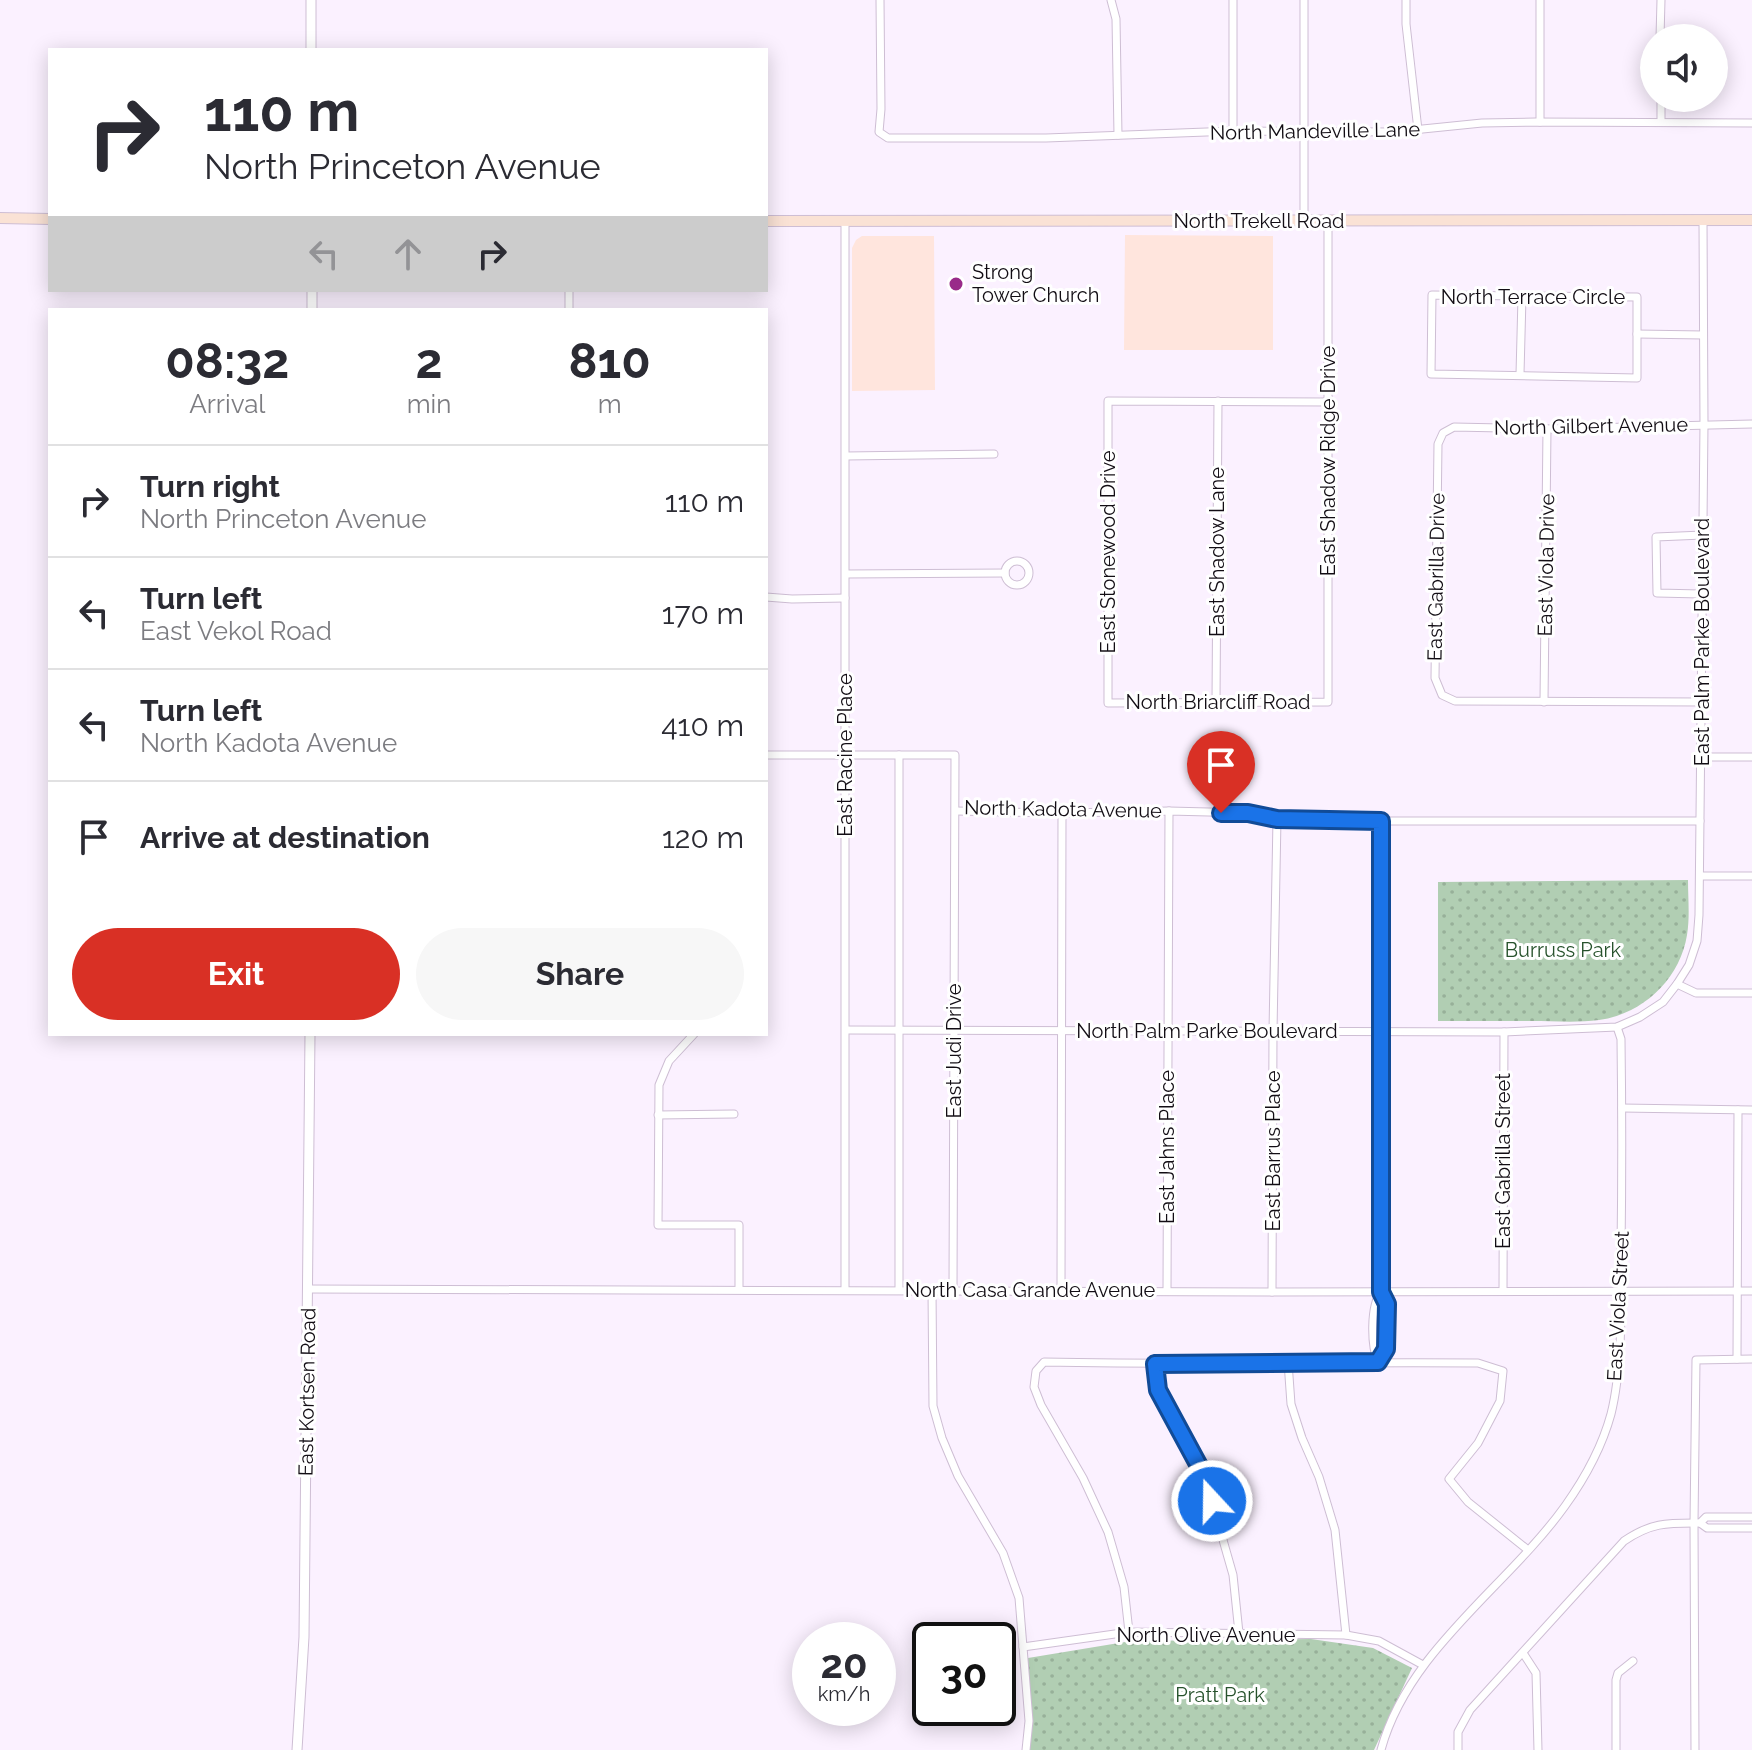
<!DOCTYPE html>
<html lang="en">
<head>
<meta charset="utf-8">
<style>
  :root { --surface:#fff; --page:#f7f7f7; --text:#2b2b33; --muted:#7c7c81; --line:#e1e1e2; --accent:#d93025 }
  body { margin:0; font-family:Raleway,sans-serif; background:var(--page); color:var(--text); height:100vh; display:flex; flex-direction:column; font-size:30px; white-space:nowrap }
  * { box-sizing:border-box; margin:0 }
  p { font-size:26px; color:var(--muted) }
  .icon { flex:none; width:44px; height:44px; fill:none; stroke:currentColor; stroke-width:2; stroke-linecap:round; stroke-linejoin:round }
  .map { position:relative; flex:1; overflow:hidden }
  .details { position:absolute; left:48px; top:308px; width:720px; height:728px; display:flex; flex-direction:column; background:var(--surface); border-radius:0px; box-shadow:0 4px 20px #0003 }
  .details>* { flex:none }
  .banner { position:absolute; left:48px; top:48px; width:720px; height:244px; border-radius:0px; box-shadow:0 4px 20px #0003; background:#fff; color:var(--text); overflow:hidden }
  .buttons { position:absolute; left:1640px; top:24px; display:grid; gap:16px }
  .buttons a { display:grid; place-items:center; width:88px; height:88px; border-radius:50%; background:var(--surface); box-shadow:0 4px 20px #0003; font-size:40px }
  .speed { position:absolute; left:792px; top:1622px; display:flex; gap:16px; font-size:40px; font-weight:700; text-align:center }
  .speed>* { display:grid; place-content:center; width:104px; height:104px; border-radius:50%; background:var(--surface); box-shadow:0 4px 20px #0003; line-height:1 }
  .speed small { font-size:20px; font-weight:400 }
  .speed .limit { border:4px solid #111; border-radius:12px; background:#fff; color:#111 }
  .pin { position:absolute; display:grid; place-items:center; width:68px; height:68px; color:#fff; margin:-82px -34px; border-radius:50% 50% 50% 0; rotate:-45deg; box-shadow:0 0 8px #0007 }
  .pin .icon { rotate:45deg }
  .me { position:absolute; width:88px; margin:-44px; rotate:339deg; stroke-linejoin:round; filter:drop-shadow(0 0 6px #0008) }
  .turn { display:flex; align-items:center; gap:28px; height:168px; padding:0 24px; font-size:36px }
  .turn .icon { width:104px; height:104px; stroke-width:2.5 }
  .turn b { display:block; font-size:56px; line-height:68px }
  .lanes { display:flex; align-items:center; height:76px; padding:0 24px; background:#0003; justify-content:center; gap:40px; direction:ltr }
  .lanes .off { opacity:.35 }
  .eta { display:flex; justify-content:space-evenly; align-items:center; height:136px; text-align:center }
  .eta b { font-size:48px; font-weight:700; line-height:56px }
  .primary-button { display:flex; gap:16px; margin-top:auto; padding:16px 24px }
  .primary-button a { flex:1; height:92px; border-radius:48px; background:var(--accent); color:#fff; font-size:32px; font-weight:700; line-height:92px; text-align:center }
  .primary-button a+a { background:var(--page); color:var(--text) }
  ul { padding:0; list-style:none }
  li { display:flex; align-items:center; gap:24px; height:112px; padding:0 24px; border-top:2px solid var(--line) }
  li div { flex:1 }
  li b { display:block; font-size:30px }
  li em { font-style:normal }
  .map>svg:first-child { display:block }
</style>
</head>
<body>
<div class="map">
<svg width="1752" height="1750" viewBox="0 0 1752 1750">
  <defs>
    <pattern id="park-dots" width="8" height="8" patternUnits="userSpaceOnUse" patternTransform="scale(2)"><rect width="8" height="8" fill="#b1ceb3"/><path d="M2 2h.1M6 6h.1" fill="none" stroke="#97b099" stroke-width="1.8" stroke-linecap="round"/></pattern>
  </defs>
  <rect width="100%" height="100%" fill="#fbf1ff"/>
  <g fill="#ffe5dd">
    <path d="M1125,235L1273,236V350H1124Z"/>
    <path d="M862,236H934L935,390L852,391V248L856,240Z"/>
  </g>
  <g fill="url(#park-dots)">
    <path d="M1688,880C1688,898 1690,917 1687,935C1680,979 1643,1014 1599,1020C1577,1023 1553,1021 1531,1021C1500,1021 1469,1021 1438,1021V882Z"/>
    <path d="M1311,1639L1373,1648L1412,1668L1374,1750H1029L1028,1658L1131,1641Z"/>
  </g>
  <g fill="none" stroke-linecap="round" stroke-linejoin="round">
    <defs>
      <g id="minor">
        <path d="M880,0L881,109L879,132L888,138H1046L1233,131L1393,132L1482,123L1535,122L1752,123"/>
        <path d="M1111,0L1116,19L1118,135"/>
        <path d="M1233,0V131"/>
        <path d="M1304,0V221"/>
        <path d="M1406,0V24L1418,130"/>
        <path d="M1540,0V122"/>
        <path d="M1660,38L1661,0"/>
        <path d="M1661,98V121"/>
        <path d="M1432,295L1637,297V378L1431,374Z"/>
        <path d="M569,310V290"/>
        <path d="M1637,334L1703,335"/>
        <path d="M1520,374L1522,297"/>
        <path d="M1328,402L1108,401V703L1328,702V221"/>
        <path d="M846,456L994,454"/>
        <circle cx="1017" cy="573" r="12"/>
        <path d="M846,574L1005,573"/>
        <path d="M1701,594L1657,593L1656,537L1703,535"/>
        <path d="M766,597L792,599L845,598"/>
        <path d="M1544,702L1547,429"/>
        <path d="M1702,702L1455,701L1442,695L1435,678L1438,444L1443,433L1454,427L1547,429L1752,424"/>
        <path d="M1216,703L1218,401"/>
        <path d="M766,755H955L953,1290"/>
        <path d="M1702,757H1752"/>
        <path d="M956,811L1062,813L1169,811L1248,813L1277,819L1381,821H1700"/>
        <path d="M1701,876H1752"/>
        <path d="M1677,984L1696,993H1752"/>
        <path d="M846,1030L1504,1032L1617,1027L1640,1017L1663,1002L1677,984L1689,965L1697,941L1699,915L1704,424L1703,220"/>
        <path d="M694,1034L669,1061L659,1085L658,1225H739V1289"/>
        <path d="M1622,1108L1752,1110"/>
        <path d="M658,1115L734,1114"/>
        <path d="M308,1289L1272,1292L1752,1291"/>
        <path d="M845,1289V221"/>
        <path d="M899,1290V755"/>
        <path d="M932,1290L933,1406L942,1438L958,1476L1003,1553L1019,1598L1029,1721L1026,1750"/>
        <path d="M1061,1290L1062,813"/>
        <path d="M1167,1291L1169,811"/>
        <path d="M1503,1291L1504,1032"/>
        <path d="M1272,1292L1273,1031L1277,819"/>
        <path d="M1381,1292C1370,1306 1371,1346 1378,1362L1386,1349L1387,1304L1381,1292V821"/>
        <path d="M1737,1359L1738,1110"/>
        <path d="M1288,1362L1291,1404L1302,1438L1319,1477L1335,1530L1346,1635"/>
        <path d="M1155,1364L1158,1390L1205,1477L1233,1575L1239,1633"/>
        <path d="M1700,1523L1707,1528H1752"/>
        <path d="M1129,1632L1124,1587L1108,1532L1083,1478L1041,1405L1034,1387L1036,1371L1044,1362C1188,1365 1333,1362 1478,1363L1503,1371L1500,1401L1478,1443L1449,1479L1468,1502L1528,1550"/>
        <path d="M1023,1647L1129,1632L1346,1635L1379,1641L1423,1665"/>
        <path d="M1523,1653L1536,1673L1538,1750"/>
        <path d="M1381,1750C1408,1650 1507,1587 1565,1506C1585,1478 1602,1447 1611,1414C1623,1366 1621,1301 1621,1251C1622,1180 1622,1110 1621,1039L1617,1027"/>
        <path d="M1458,1750V1732L1470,1710L1624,1541C1652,1522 1668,1523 1700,1523L1706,1517H1752"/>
        <path d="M1616,1750V1680L1618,1673L1633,1661"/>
        <path d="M1695,1750L1694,1523L1696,1360L1752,1359"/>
      </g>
      <g id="tertiary">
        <path d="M311,50V0"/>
        <path d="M312,290V310"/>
        <path d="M297,1750L304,1637L310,1034"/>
      </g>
      <g id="secondary">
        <path d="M0,218L50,219"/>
        <path d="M766,221L1752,220"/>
      </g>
    </defs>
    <use href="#minor" stroke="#cebed4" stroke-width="9"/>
    <use href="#tertiary" stroke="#cebed4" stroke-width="11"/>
    <use href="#secondary" stroke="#cebed4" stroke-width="12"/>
    <use href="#minor" stroke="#fff" stroke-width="7"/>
    <use href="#tertiary" stroke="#fff" stroke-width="9"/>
    <use href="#secondary" stroke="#fae2d5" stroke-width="10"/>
  </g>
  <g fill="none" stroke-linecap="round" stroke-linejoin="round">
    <defs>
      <path id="route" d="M1212,1501L1205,1477L1158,1390L1155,1364L1378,1362L1386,1349L1387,1304L1381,1292V821L1277,819L1248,813H1221"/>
    </defs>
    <use href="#route" stroke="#114b97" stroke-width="20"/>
    <use href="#route" stroke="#1a73e8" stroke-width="14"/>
  </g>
  <circle fill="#992a89" stroke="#fff" stroke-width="3" cx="956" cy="284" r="8"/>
  <g text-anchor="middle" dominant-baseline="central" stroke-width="6" stroke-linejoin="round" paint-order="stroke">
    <g font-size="20" fill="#120d14" stroke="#fff">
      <text transform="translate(1315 131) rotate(-1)">North Mandeville Lane</text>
      <text x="1259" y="221">North Trekell Road</text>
      <text x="1533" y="297">North Terrace Circle</text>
      <text transform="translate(1591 426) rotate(-1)">North Gilbert Avenue</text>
      <text transform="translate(1328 461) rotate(-90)">East Shadow Ridge Drive</text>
      <text transform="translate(1108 552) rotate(-90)">East Stonewood Drive</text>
      <text transform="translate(1217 552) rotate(-90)">East Shadow Lane</text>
      <text transform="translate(1546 565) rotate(-89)">East Viola Drive</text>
      <text transform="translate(1436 577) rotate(-89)">East Gabrilla Drive</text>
      <text transform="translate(1702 642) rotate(-90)">East Palm Parke Boulevard</text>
      <text x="1218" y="702">North Briarcliff Road</text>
      <text transform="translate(845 755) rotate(-90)">East Racine Place</text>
      <text transform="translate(1063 809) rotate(1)">North Kadota Avenue</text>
      <text x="1207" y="1031">North Palm Parke Boulevard</text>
      <text transform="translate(954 1051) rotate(-90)">East Judi Drive</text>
      <text transform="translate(1167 1147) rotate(-90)">East Jahns Place</text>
      <text transform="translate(1273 1151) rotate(-90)">East Barrus Place</text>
      <text transform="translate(1503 1161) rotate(-90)">East Gabrilla Street</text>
      <text x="1030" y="1290">North Casa Grande Avenue</text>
      <text transform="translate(1618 1306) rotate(-87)">East Viola Street</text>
      <text transform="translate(307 1392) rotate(-89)">East Kortsen Road</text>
      <text x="1206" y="1635">North Olive Avenue</text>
    </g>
    <g font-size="20" fill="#120d14" stroke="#fff" text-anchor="start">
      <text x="972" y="272">Strong<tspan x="972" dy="23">Tower Church</tspan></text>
    </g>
    <g font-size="20" fill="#27522c" stroke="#fff">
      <text x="1563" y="950">Burruss Park</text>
      <text x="1220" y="1695">Pratt Park</text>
    </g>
  </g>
</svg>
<div class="buttons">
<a><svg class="icon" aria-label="sound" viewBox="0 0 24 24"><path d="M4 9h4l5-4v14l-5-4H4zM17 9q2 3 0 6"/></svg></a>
</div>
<div class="speed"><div>20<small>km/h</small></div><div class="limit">30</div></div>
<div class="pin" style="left:1221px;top:813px;background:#d93025"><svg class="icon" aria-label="arrive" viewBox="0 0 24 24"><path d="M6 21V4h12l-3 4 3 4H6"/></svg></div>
<svg class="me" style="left:1212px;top:1501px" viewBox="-20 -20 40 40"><circle r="17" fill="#1a73e8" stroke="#fff" stroke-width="3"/><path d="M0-11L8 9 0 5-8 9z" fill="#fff"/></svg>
<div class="banner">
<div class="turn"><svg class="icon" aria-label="right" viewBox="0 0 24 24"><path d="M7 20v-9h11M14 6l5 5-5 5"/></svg><div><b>110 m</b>North Princeton Avenue</div></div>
<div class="lanes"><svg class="icon off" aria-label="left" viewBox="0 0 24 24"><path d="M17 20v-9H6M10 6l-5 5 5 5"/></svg><svg class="icon off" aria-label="ahead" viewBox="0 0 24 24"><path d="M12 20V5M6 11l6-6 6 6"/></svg><svg class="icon" aria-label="right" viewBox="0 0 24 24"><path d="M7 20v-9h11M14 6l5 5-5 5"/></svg></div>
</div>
<section class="details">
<div class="eta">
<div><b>08:32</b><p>Arrival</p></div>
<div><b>2</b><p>min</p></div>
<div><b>810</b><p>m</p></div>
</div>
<ul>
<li><svg class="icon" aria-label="right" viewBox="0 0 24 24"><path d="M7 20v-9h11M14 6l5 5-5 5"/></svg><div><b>Turn right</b><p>North Princeton Avenue</p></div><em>110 m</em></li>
<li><svg class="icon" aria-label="left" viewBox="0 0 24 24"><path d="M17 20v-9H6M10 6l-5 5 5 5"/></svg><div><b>Turn left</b><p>East Vekol Road</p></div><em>170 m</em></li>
<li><svg class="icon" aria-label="left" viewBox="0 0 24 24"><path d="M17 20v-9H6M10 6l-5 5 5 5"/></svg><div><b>Turn left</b><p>North Kadota Avenue</p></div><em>410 m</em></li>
<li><svg class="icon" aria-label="arrive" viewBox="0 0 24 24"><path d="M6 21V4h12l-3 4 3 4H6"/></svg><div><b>Arrive at destination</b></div><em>120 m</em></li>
</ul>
<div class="primary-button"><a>Exit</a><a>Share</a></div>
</section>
</div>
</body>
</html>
